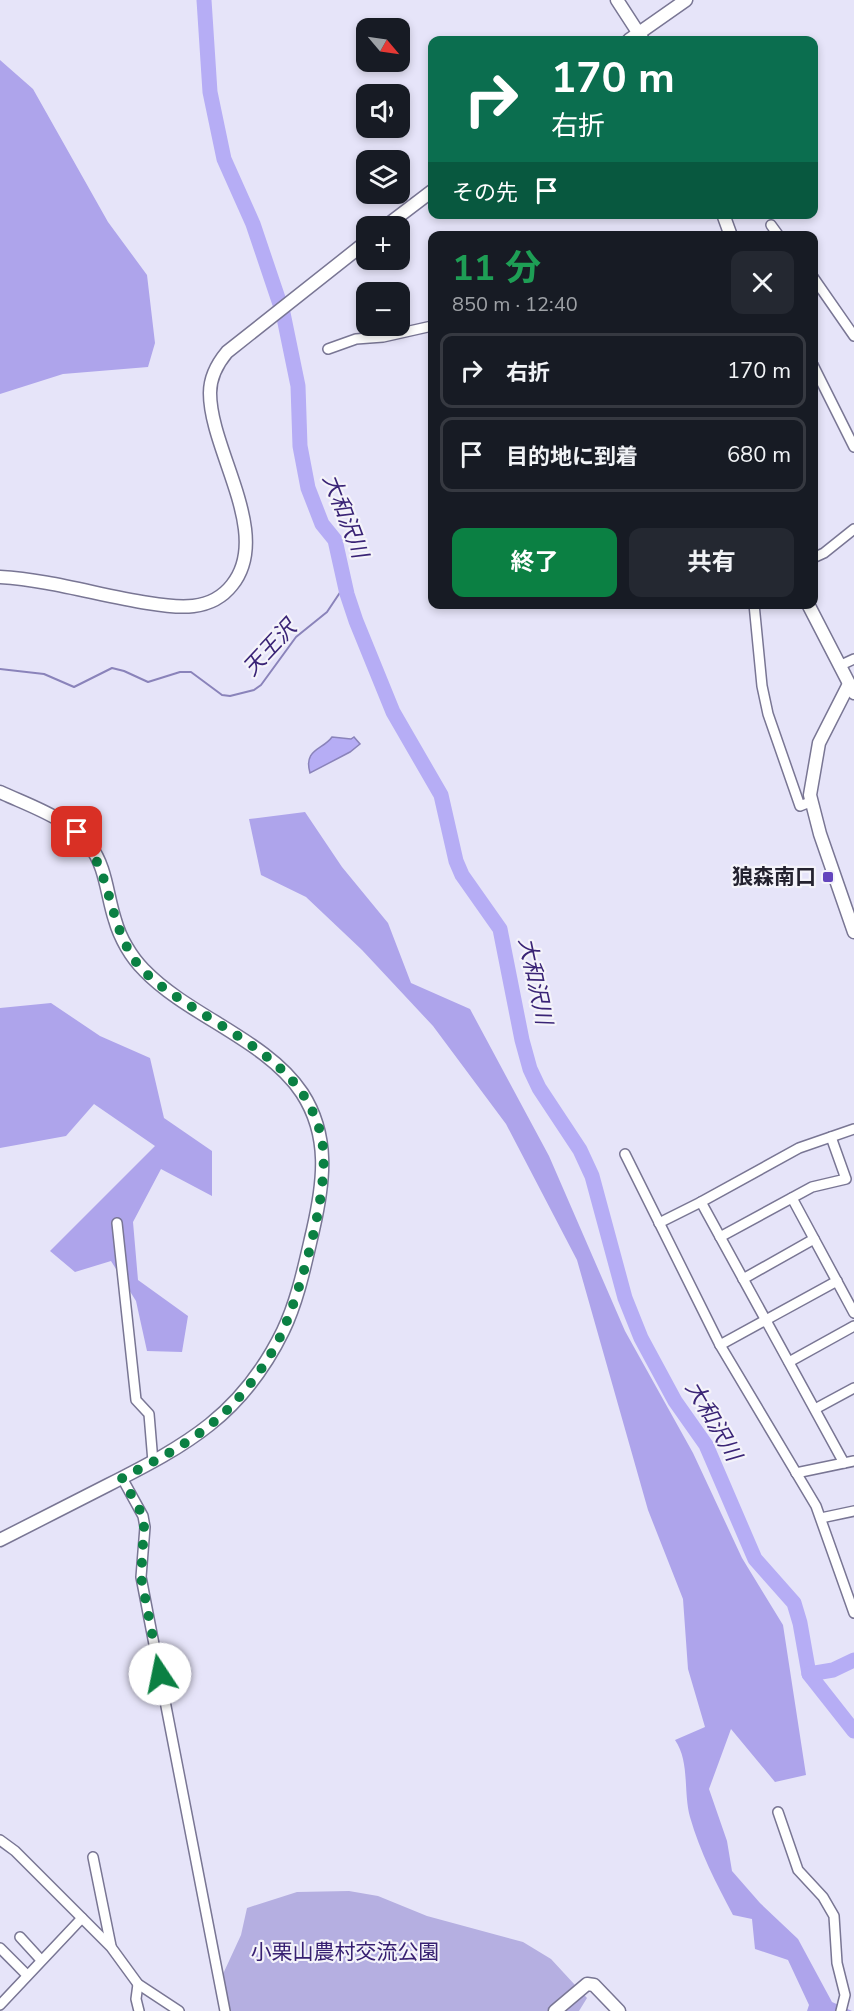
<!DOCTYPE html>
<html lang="ja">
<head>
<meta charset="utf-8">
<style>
  :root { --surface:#171b24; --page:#242831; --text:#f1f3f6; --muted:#9ea1a6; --line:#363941; --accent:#0b8043 }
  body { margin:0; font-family:"Nunito Sans","Noto Sans JP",sans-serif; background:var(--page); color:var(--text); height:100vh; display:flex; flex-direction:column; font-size:22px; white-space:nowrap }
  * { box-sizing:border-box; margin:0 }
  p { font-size:20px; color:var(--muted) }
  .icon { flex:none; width:33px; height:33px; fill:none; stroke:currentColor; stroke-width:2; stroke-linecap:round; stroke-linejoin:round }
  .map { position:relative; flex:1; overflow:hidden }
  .details { position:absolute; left:428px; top:231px; width:390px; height:378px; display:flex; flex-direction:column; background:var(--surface); border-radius:12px; box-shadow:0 3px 9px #0003 }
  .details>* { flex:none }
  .hud { position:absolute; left:428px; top:36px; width:390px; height:183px; border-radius:12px; box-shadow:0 3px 9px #0003; background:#0b6e4f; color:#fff; overflow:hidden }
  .needle { width:39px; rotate:119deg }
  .tools { position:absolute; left:356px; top:18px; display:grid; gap:12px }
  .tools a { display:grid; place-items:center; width:54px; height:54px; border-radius:12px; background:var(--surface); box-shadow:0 3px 9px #0003; font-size:30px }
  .pin { position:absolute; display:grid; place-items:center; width:51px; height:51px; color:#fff; margin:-26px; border-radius:12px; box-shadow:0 3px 9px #0006 }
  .me { position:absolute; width:66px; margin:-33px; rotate:349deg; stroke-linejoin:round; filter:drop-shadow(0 0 4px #0008) }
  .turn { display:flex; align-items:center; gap:21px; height:126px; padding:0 24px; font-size:27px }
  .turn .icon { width:78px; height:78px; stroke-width:2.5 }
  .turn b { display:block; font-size:42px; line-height:51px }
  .then { display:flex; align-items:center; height:57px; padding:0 24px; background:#0003; gap:12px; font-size:22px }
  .round { display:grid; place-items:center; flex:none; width:63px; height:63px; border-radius:12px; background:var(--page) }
  .headline { display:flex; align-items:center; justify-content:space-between; height:102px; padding:0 24px }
  h1 { font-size:36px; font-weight:700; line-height:45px; color:#1e9e55 }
  .button { display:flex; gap:12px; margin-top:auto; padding:12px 24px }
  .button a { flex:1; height:69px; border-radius:12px; background:var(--accent); color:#fff; font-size:24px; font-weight:700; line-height:69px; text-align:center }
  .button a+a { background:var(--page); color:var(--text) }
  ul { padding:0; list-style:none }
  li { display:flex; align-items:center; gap:18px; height:75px; margin:0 12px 9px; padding:0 12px; border:3px solid var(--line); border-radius:12px }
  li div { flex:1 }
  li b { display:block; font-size:22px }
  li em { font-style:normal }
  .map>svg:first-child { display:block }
</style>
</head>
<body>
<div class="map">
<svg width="854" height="2011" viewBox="0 0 854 2011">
  <rect width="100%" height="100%" fill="#e6e4f9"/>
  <path fill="#b5afe1" d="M349,1891L378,1896L427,1916L523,1942L551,1959L587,1998L579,2011H230L223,1974L241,1935L247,1908L297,1892Z"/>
  <g fill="#aea4eb">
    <path d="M0,60L33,89L108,222L147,275L155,343L148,367L63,374L0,394Z"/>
    <path d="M305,812L342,867L388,923L411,983L470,1009L549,1156L625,1331L693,1453L742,1558L783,1625L806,1775L775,1782L731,1729L709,1789L727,1841L732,1871L760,1903L798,1939L832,2002L852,2011H807L809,2005L788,1960L755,1949L752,1919L733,1915C716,1883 700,1852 690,1817C683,1791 690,1762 675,1740L705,1727L688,1669L683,1599L648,1510L577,1260L506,1124L433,1026L362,950L306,897L261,875L249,819Z"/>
    <path d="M51,1003L100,1036L150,1058L164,1118L212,1151V1196L161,1169L133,1222L138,1280L188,1316L182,1352L147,1351L136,1301L111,1261L75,1272L50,1251L155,1146L94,1104L66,1136L0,1148V1008Z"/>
  </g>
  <path fill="#b6adf5" stroke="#8a83ba" stroke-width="1.5" d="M332,737L351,739L354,737L360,744L350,752L310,773C303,749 323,750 332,737Z"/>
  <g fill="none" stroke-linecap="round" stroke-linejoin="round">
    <path stroke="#8a83ba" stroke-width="2" d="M0,669L44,674L74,687L112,668L124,671L148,682L180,672H191L222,695L230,696L254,690L261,685L296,637L327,612L345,585"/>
    <g stroke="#b6adf5" stroke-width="15">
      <path d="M204,0L210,92L224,159L253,224L283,313L298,386L300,446L308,488L322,524L335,540L347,594L356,621L393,712L441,795L456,861L462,875L500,929L522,1040L530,1069L539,1088L580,1150L592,1176L625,1298L641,1338L675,1401L706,1445L755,1559L794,1603L800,1623L809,1674L854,1731"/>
      <path d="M809,1674L833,1670L854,1660"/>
    </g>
    <defs>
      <g id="minor">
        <path d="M771,225L779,236"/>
        <path d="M813,277L854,336"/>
        <path d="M328,349L356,339L383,337L432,326"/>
        <path d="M813,365L854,447"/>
        <path d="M813,558L824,553L854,529"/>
        <path d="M754,604L762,686L768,714L800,806L810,802"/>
        <path d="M839,666L854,659"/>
        <path d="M625,1154L720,1345L816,1506L854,1613"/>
        <path d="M792,1198L854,1313"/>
        <path d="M701,1202L844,1463"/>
        <path d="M117,1223L136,1400L149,1414L153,1462"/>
        <path d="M659,1223L701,1202L799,1148L854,1129"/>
        <path d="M720,1237L812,1187L846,1179L831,1137"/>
        <path d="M743,1279L814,1239"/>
        <path d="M720,1345L837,1281"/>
        <path d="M789,1362L854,1326"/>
        <path d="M815,1409L854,1388"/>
        <path d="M796,1473L854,1461"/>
        <path d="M122,1478L143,1516L145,1527L141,1577L225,2011"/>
        <path d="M821,1518L854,1511"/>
        <path d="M778,1812L798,1870L823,1897L834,1916L837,1963L845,1995L841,2011"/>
        <path d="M0,1840L15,1851L111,1947L138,1984L179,2011"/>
        <path d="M93,1857L111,1946"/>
        <path d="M20,1937L41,1960"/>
        <path d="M0,1948L27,1975"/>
        <path d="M138,1984L136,1999L139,2011"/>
        <path d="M0,2005L82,1918"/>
      </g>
      <g id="tertiary">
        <path d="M617,0L643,40"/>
        <path d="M629,40L686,0"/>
        <path d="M723,214L731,236"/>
        <path d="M386,226L432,191"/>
        <path d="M0,577C50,580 98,595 148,603C178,608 211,612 232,585C273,534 210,451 210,393C210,377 217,364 227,352L366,242"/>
        <path d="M808,604L854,693"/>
        <path d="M849,684L819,743L810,795L820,834L854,932"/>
        <path d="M0,792C30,806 68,818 90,846C106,866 107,896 115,920C120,938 131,957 144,970C188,1016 267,1040 302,1093C330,1136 324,1182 313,1230C305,1264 298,1300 283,1331C242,1415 187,1445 108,1485C72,1503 36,1522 0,1540"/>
        <path d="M555,2011L587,1984L594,1985L619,2011"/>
      </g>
    </defs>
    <use href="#minor" stroke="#797694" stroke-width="12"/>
    <use href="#tertiary" stroke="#797694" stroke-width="15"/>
    <use href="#minor" stroke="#fff" stroke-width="9"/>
    <use href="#tertiary" stroke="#fff" stroke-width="12"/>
  </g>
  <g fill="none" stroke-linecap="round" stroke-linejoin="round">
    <path stroke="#0b8043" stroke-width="10" stroke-dasharray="0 18" d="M77,832C114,871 106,924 139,966C153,982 171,993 189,1005C226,1029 273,1054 300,1090C312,1107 321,1127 323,1148C328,1194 302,1286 284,1328C273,1355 253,1382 234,1403C202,1437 163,1457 122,1478L143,1516L144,1527L141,1577L160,1674"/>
  </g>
  <rect fill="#6445bd" stroke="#f4f3fa" stroke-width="2" x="822" y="871" width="12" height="12" rx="3"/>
  <g text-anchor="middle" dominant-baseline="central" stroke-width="4.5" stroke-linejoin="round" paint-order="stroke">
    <g font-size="21" font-weight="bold" fill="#24222f" stroke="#f4f3fa" text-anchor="end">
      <text x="816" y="877">狼森南口</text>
    </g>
    <g font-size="21" fill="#372071" stroke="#f4f3fa">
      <text x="345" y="1952">小栗山農村交流公園</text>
    </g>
    <g font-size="22" font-style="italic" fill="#3a2476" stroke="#f4f3fa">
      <text transform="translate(345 516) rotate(69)">大和沢川</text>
      <text transform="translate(270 648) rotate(-47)">天王沢</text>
      <text transform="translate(535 981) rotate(78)">大和沢川</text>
      <text transform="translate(713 1421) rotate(60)">大和沢川</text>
    </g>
  </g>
</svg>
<div class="tools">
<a><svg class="needle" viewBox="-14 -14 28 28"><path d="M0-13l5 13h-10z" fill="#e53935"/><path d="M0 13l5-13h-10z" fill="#9ea1a6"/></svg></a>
<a><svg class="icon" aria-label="sound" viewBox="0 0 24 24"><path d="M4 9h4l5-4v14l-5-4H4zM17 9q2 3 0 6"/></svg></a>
<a><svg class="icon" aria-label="layers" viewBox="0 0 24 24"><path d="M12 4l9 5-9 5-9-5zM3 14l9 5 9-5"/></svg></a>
<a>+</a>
<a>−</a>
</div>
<div class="pin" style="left:77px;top:832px;background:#d93025"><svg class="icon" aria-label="arrive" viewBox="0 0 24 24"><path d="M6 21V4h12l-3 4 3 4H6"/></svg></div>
<svg class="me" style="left:160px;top:1674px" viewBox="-20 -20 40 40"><circle r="19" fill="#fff"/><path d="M0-13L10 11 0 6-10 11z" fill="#0b8043"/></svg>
<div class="hud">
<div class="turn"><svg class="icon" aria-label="right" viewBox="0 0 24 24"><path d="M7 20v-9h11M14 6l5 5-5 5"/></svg><div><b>170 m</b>右折</div></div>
<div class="then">その先<svg class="icon" aria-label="arrive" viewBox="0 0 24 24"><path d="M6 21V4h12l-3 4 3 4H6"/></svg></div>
</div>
<section class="details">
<div class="headline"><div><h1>11 分</h1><p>850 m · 12:40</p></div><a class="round"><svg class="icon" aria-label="close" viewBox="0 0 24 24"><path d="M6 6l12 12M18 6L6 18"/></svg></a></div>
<ul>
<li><svg class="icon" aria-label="right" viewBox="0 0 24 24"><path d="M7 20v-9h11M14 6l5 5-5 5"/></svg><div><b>右折</b></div><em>170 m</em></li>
<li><svg class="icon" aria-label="arrive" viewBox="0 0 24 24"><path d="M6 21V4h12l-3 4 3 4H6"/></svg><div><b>目的地に到着</b></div><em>680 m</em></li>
</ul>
<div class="button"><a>終了</a><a>共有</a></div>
</section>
</div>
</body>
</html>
